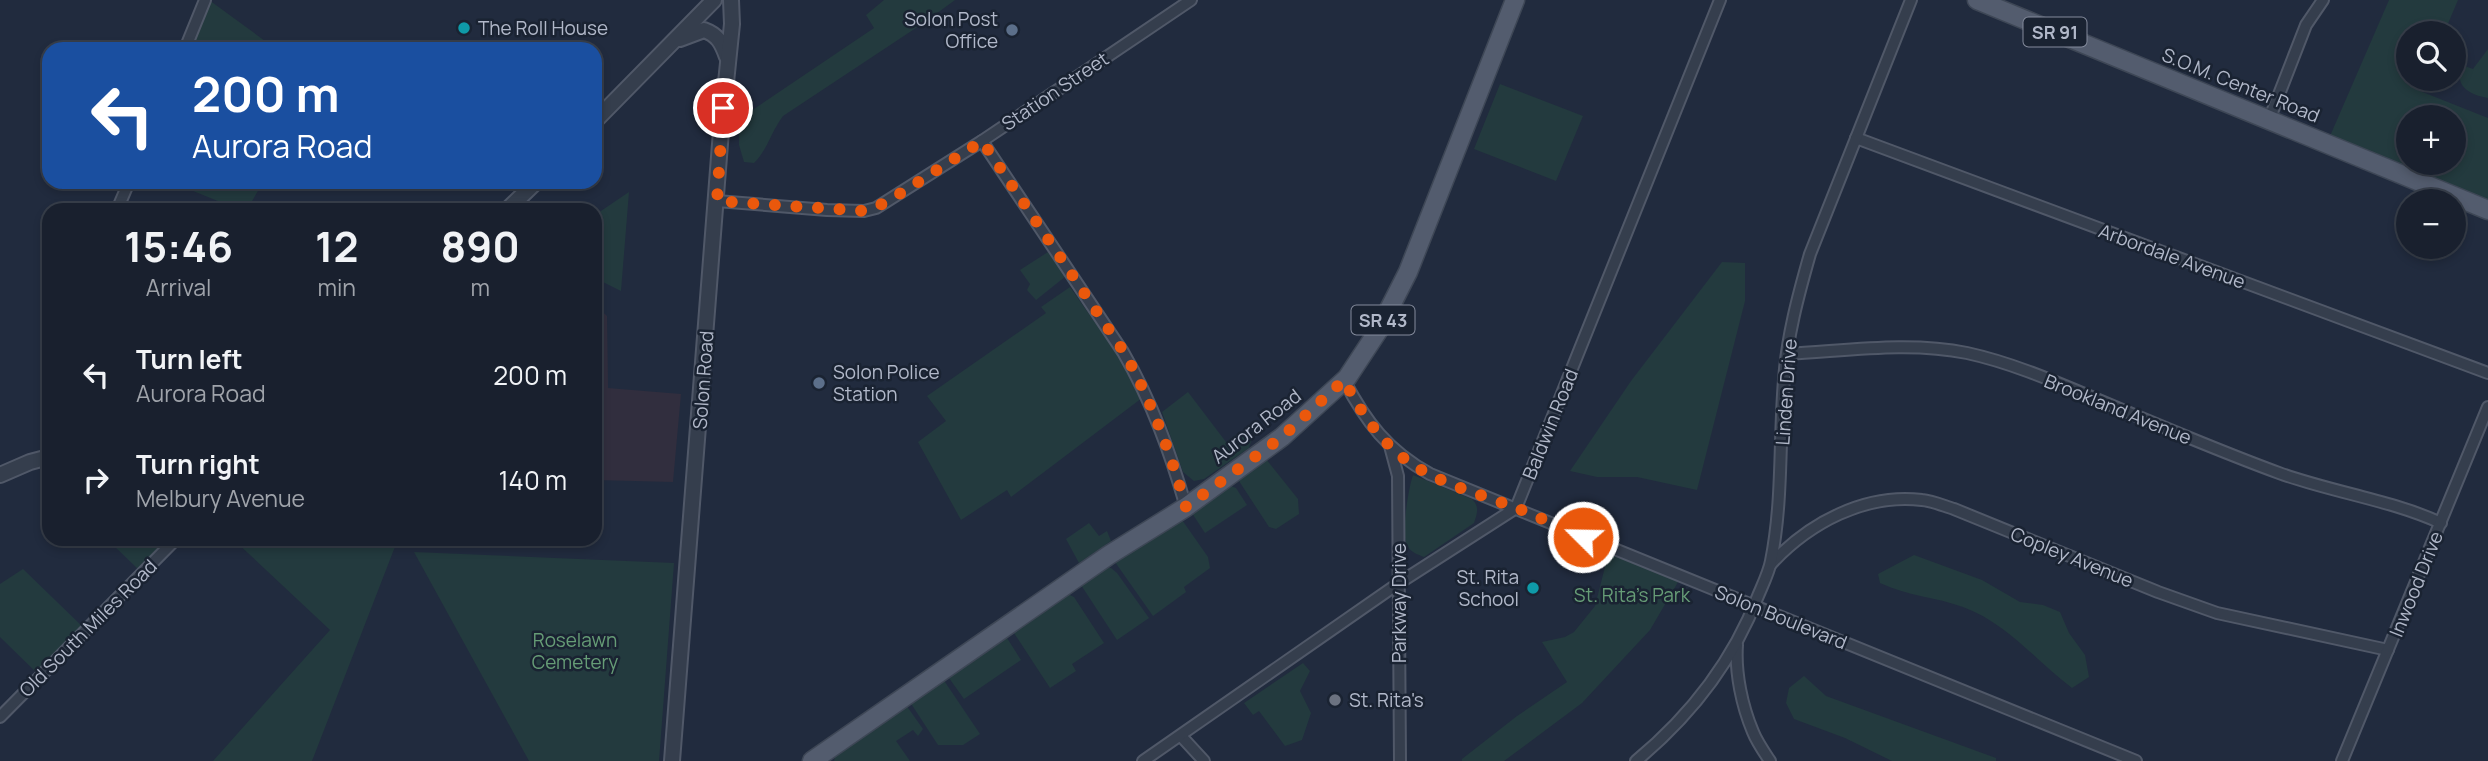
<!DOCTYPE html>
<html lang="en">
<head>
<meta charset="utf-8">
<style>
  :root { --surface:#19202e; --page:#222836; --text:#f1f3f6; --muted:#9fa3aa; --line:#373e4a }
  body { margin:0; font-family:Manrope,sans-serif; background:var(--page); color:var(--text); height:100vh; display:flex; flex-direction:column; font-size:26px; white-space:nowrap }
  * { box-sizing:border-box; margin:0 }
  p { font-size:23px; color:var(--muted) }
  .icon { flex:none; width:38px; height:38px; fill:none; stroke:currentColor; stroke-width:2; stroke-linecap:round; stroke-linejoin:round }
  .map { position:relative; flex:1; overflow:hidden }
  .panel { position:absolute; left:42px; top:203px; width:560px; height:343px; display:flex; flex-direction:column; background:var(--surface); border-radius:21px; box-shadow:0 4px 10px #0003,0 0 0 2px var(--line) }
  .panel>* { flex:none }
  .hud { position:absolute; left:42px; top:42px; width:560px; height:147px; border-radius:21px; box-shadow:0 4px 10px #0003,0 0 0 2px var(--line); background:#1a4fa0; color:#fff; overflow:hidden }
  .controls { position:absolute; left:2396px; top:21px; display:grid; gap:14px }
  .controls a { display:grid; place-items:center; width:70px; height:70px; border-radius:50%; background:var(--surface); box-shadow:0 4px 10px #0003,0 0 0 2px var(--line); font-size:35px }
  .pin { position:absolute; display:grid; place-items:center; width:60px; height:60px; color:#fff; margin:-30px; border:4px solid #fff; border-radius:50%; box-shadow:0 2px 7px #0007 }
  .me { position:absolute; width:77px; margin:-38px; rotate:293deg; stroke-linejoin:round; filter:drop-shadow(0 0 5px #0008) }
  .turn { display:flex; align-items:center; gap:24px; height:147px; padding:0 35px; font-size:32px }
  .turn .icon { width:91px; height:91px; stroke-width:2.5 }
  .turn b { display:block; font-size:49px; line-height:60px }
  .eta { display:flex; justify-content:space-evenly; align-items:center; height:119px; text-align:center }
  .eta b { font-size:42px; font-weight:700; line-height:49px }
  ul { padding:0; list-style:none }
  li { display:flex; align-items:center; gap:21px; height:105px; padding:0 35px }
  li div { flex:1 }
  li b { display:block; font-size:26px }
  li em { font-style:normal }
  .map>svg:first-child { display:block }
</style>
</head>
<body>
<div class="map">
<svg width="2488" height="761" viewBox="0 0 2488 761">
  <rect width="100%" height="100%" fill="#212b3e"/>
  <g fill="#312e3e">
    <path d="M595,305L607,316L608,388L681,394L673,482L595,480Z"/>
    <path d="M438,539H530V545L525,547Z"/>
  </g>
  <g fill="#233a3e" fill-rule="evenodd">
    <path d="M209,0L276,49H185Z"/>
    <path d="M884,0H955L925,22L783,116C771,132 768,149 754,163L744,162L739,145V119L874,28L866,15Z"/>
    <path d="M2389,0H2458L2444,33H2408V79H2425L2420,91L2488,118V210L2327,143ZM2408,117H2454V163H2408Z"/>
    <path d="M2488,49V98C2470,95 2453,86 2462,65L2473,69Z"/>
    <path d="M1500,84L1583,116L1556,181L1474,149Z"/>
    <path d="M171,182H263L247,210H240Z"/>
    <path d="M629,192L621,291L595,278V215Z"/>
    <path d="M1048,252L1066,276L1036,300L1027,290L1030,284L1020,270Z"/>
    <path d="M1722,262L1745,263V301L1697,490L1637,477H1597L1570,471L1631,381Z"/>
    <path d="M1070,287L1146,395L1011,497L1007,490L961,520L918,442L946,421L927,396L1046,313L1041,307Z"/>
    <path d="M1188,392L1226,442L1241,431L1252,438L1249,448L1204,479L1194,481L1183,472L1162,412Z"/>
    <path d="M1266,459L1298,499L1299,514L1276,529L1269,527L1237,478Z"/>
    <path d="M1413,475L1472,499C1480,507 1477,514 1474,523L1424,557C1417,554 1409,552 1406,543C1402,529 1408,490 1413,475Z"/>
    <path d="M1228,485L1236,488L1247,505L1205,533L1190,510Z"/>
    <path d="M1180,517L1208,557L1210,568L1184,587L1186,592L1153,616L1115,562Z"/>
    <path d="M1089,523L1099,536L1107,531L1111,541L1079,563L1066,539Z"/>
    <path d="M107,539H176L142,573Z"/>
    <path d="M233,539H398L312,761H213L330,630Z"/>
    <path d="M1613,550L1681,577L1650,630L1582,703L1504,761H1462V759L1517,716L1567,682L1542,642L1565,637L1574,632L1595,606L1606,563Z"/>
    <path d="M414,552L674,563L659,761H529Z"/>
    <path d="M1914,555L1982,580L2020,602L2043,605L2060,612L2069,633L2085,655L2089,677L2072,688C2036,661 2007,623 1963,607C1936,597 1907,596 1880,583L1878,574Z"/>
    <path d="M1105,568H1111L1117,573L1149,618L1117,640L1081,585Z"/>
    <path d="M23,569L86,630L40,676L0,637V584Z"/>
    <path d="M1068,594L1074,597L1104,643L1072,664L1076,671L1050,688L1012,630Z"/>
    <path d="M1007,638L1021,660L964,699L949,678Z"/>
    <path d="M1303,663L1310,671L1300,691L1311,713L1302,740L1285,746L1259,711L1253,715L1244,703Z"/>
    <path d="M1804,676L1826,696L1996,758V761H1892L1845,738L1794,719L1786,703L1789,688Z"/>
    <path d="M943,679L980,734L963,745H938L910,702Z"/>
    <path d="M906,705L923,729L918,736L913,730L896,741L910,761H834L835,757Z"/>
  </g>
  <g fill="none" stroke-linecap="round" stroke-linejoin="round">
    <defs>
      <g id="minor">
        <path d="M185,49L205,0"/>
        <path d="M2269,120L2306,25L2323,0"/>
        <path d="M1856,138L2488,373"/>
        <path d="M982,141L1123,352C1152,402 1170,452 1186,507"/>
        <path d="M717,201L827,210L864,211L876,208L982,141L1191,0"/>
        <path d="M117,210L129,182"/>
        <path d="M1787,354C1846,351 1908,341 1967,353C2013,363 2058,383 2101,401C2160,426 2219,451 2279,473C2331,492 2391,500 2441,523"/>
        <path d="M1344,380C1366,422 1388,451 1430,474L2136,761"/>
        <path d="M1390,446L1398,476L1400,761"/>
        <path d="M1771,564C1809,523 1865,493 1922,500C1933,501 1944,506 1954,509L2158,592L2217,613L2388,650"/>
        <path d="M1737,645C1735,673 1742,706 1753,732C1757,742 1764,752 1770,761"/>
        <path d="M0,717L176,539"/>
        <path d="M1181,736L1204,761"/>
        <path d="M1143,761L1399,583L1516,508L1720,0"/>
        <path d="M1636,761C1689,717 1733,661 1758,596C1763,584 1769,572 1771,561C1783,501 1779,440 1784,380C1787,337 1798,296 1810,254L1911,0"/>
        <path d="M2342,761L2488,407"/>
      </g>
      <g id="tertiary">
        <path d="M680,39L704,30C718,35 722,43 727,57"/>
        <path d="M595,121L714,0"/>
        <path d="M507,210L536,182"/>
        <path d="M0,475L30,462L49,457"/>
        <path d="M672,761L721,131L732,24L731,0"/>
      </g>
      <g id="primary">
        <path d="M1977,0L2488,210"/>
        <path d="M812,761L1109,555L1186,507L1282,437L1347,378L1378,331L1408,272L1515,0"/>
      </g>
    </defs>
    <use href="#minor" stroke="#505868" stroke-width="14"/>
    <use href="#tertiary" stroke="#505868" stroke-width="18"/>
    <use href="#primary" stroke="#3e4756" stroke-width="21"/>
    <use href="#minor" stroke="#353e4d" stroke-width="10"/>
    <use href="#tertiary" stroke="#353e4d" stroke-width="14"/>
    <use href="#primary" stroke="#535c6e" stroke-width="18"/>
  </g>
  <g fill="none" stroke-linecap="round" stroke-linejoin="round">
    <path stroke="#ea580c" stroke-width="12" stroke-dasharray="0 21.6" d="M723,108L717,201L864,211L887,202L982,141L1124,352C1152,402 1170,452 1186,507L1282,437L1344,380C1357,405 1373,431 1394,450C1426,480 1474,492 1514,507C1537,516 1560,527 1583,537"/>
  </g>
  <g fill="#0f9aa8" stroke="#1a2332" stroke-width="2.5">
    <circle cx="464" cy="28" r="7"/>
    <circle cx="1533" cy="588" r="7"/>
  </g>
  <g fill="#5c6f8a" stroke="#1a2332" stroke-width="2.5">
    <circle cx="1012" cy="30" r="7"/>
    <circle cx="819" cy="383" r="7"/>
  </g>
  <circle fill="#6b7280" stroke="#1a2332" stroke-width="2.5" cx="1335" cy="700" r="7"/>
  <g text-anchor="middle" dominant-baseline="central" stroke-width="5" stroke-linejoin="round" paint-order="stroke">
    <g fill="#1a2332" stroke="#848b9c" stroke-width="2">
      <rect x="2023.5" y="17.5" width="63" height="29" rx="5"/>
      <rect x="1351.5" y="305.5" width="63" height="29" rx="5"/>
    </g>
    <g font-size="18" font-weight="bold" fill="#b1b8c9">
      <text x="2055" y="32">SR 91</text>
      <text x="1383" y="320">SR 43</text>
    </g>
    <g font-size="19" fill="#b1b8c9" stroke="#1a2332" text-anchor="start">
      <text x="998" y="19" text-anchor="end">Solon Post<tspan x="998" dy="22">Office</tspan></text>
      <text x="478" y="28">The Roll House</text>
      <text x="833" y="372">Solon Police<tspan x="833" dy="22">Station</tspan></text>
      <text x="1519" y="577" text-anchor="end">St. Rita<tspan x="1519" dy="22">School</tspan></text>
      <text x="1349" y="700">St. Rita's</text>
    </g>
    <g font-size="19" fill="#b1b8c9" stroke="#1a2332">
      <text transform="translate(2241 85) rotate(22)">S.O.M. Center Road</text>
      <text transform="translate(1055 91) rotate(-34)">Station Street</text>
      <text transform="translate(2172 256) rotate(20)">Arbordale Avenue</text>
      <text transform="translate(703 380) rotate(-86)">Solon Road</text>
      <text transform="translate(1786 392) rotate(-86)">Linden Drive</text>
      <text transform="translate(2118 409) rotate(22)">Brookland Avenue</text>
      <text transform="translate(1550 424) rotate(-68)">Baldwin Road</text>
      <text transform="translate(1256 426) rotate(-38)">Aurora Road</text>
      <text transform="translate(2072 557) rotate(22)">Copley Avenue</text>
      <text transform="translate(2416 584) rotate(-68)">Inwood Drive</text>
      <text transform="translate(1399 603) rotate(-90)">Parkway Drive</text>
      <text transform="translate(1781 617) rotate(22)">Solon Boulevard</text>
      <text transform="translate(88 628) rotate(-45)">Old South Miles Road</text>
    </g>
    <g font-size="19" fill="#669c76" stroke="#1a2332">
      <text x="1632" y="595">St. Rita's Park</text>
      <text x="575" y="640">Roselawn<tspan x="575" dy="22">Cemetery</tspan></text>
    </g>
  </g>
</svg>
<div class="controls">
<a><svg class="icon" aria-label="search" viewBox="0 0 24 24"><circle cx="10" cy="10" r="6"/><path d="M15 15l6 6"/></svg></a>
<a>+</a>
<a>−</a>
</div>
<div class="pin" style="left:723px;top:108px;background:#d93025"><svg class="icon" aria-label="arrive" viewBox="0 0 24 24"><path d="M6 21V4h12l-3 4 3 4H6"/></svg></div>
<svg class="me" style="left:1583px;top:537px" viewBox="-20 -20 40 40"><circle r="17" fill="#ea580c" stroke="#fff" stroke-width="3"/><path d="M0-11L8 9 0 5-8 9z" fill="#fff"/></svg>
<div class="hud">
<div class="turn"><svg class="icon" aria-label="left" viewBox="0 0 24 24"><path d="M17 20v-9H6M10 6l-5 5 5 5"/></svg><div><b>200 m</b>Aurora Road</div></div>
</div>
<section class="panel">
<div class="eta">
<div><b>15:46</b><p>Arrival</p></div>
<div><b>12</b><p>min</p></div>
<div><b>890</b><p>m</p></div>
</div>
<ul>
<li><svg class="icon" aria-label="left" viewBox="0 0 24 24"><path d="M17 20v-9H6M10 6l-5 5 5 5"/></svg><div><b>Turn left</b><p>Aurora Road</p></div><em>200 m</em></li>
<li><svg class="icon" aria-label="right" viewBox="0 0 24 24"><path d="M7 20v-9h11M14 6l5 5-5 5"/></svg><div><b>Turn right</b><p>Melbury Avenue</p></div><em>140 m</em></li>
</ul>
</section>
</div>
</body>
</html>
